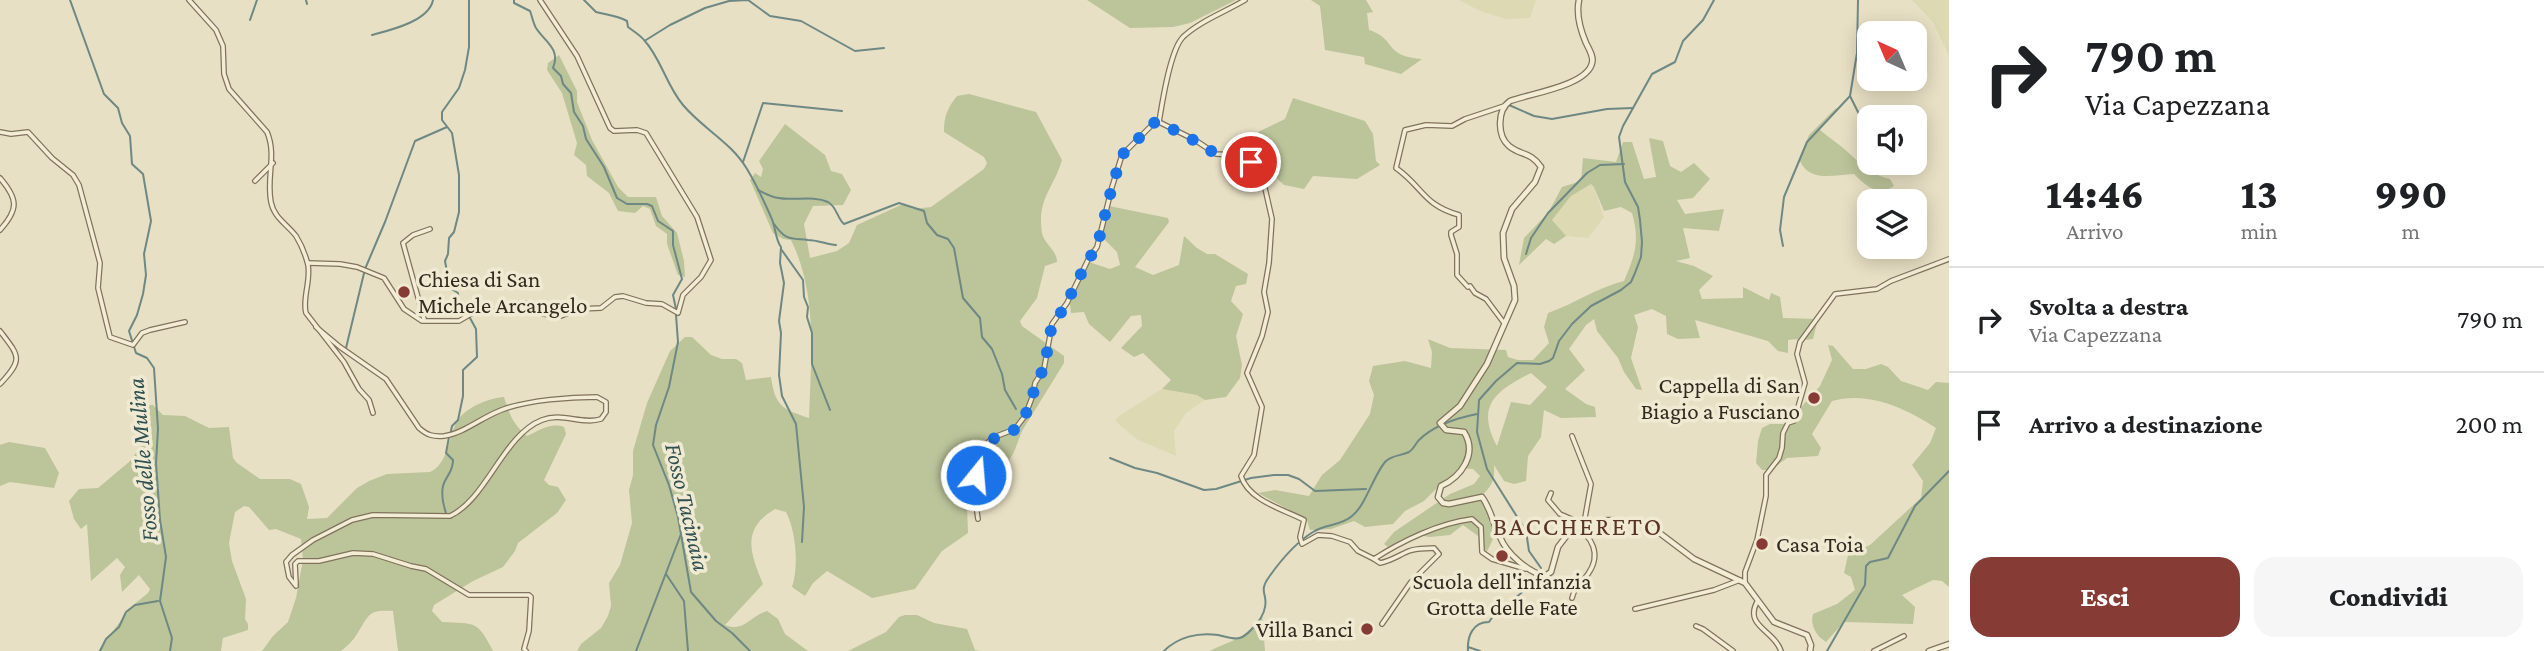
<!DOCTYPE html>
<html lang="it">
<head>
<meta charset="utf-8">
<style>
  :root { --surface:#fff; --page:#f6f6f6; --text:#202124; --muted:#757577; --line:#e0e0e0; --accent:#873b35 }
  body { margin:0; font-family:"Crimson Pro",serif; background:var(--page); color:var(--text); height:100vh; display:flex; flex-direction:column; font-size:26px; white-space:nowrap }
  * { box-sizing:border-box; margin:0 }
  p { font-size:23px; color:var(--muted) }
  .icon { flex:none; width:38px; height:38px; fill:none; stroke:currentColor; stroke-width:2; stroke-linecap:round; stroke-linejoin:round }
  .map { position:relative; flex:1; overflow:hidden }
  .panel { display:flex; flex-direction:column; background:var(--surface); width:595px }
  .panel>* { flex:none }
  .top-card { background:#fff; color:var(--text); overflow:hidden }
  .needle { width:46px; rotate:316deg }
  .tools { position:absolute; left:1857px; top:21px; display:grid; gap:14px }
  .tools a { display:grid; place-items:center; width:70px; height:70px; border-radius:14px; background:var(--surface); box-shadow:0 4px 18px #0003; font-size:35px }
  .pin { position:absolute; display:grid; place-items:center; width:60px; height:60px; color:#fff; margin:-30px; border:4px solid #fff; border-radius:50%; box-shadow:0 2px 7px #0007 }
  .me { position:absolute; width:77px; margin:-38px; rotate:17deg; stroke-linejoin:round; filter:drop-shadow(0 0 5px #0008) }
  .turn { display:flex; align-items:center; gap:24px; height:147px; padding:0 21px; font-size:32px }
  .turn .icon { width:91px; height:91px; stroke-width:2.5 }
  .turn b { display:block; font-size:49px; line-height:60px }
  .eta { display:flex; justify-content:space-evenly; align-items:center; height:119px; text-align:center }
  .eta b { font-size:42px; font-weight:800; line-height:49px }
  .primary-button { display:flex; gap:14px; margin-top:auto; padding:14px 21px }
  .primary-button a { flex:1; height:80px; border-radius:21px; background:var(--accent); color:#fff; font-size:28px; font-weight:800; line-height:80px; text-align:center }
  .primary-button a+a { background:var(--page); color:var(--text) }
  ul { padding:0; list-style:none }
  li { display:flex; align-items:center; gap:21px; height:105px; padding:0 21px; border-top:2px solid var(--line) }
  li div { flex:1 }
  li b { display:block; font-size:26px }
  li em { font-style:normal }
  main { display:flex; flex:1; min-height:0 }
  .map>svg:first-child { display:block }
</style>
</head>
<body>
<main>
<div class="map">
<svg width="1949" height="651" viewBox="0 0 1949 651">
  <rect width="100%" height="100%" fill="#e8e0c4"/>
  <g fill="#dcd9b3">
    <path d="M1459,0H1536L1530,18L1506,19L1480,11Z"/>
    <path d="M1912,0H1949V56L1933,22Z"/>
    <path d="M1591,184L1594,187L1604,217L1588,238L1566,236L1552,220L1571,196Z"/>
    <path d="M1162,389L1198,395L1205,400L1186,413L1174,431L1176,456L1138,440L1115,421L1119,416Z"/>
  </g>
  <g fill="#bcc49a" fill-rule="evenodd">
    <path d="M1087,0H1236L1190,23L1173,27L1130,28Z"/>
    <path d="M1311,0H1366L1373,12L1367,13L1369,30C1397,39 1383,56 1422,59L1401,74L1365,64L1364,57L1325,50L1320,6Z"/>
    <path d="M559,55L577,91V102L592,140L618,187L628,197H656L662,216L677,233L684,261L685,277L678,275L667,244V234L656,226L650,209L643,206L635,213L618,211L609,193L587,176L586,165L574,155L577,143L562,93L547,70L548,63Z"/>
    <path d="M969,94L1036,112L1062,160C1053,190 1037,198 1042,233C1044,244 1057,250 1057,262L1045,266L1037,298L1020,321L1022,326L1064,356V363L1022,431L1014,452L1002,472L987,466L967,505L968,533L942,551L915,589L872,598L827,571L813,583L805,596L792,587C799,566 796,531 786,512L775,509C741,529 750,553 763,584L725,625C744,633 750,616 767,611L778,619L785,634L808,651H577L581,644L601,628L608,616L611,606L609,583L620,565L632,523L629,490L633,475V451L647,403L670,351L685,337H692L711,355L722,359H736L742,363L746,380L771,377C775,406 782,409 809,418C811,359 818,294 791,240L783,239L773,233L750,180L755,173L761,177L763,169L759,161L785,124L825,155L831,171L842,174L851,190L843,205L813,206L804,224L810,258L837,251L849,243L857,225L903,204L914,209L931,207L984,169L987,163L984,157L944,132C944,116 947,109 957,96Z"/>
    <path d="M1293,98L1365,121L1373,134L1376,161L1380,165L1357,179L1313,176L1304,189L1284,185L1257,160L1266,143L1258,132L1285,119Z"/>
    <path d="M1836,108L1838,110L1819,129C1829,138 1841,145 1851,155C1864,167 1872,175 1890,179L1894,186C1878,197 1866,186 1854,174C1832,175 1809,183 1799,159L1809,135Z"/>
    <path d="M1649,138L1663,141L1670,166L1681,172L1694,163L1710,179L1693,198L1677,200L1685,214L1724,209L1719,231L1683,228L1690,258L1676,261L1694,266L1713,276L1699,290L1702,299L1743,298V287L1769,300L1771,293L1780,297L1783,318L1818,319L1813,339C1804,341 1797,338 1788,340V353L1778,351L1768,341L1695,320L1700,338L1678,339L1667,334L1666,316L1652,309L1634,315L1638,327L1631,358L1642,390L1636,389L1624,372L1618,358L1597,331L1594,319L1586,325L1569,349L1585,370L1565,389L1586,404L1595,407L1596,417L1561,418L1544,410L1541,437L1528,456L1526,481L1514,484L1504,481L1494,465C1495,481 1492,486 1480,497C1492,523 1502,526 1486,553L1479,548L1478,536L1463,525L1450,535L1430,537L1417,535L1388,547L1384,544L1394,532L1450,494L1474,484L1480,476L1473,469L1461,468L1451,479L1444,481L1424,501L1405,511L1393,524L1365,527L1354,521L1331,529L1310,530L1307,520L1258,493L1275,490L1309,496L1322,475L1340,460L1370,414L1374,395L1369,381L1373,366L1405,361L1431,368L1432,352L1428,339L1450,348L1506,350L1508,357L1518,360H1533L1549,343L1544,327L1548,313C1574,304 1596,288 1624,281C1635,255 1640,241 1632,213L1621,207L1604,211L1594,187L1591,184L1571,196L1552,220L1566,236L1554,244L1546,239L1519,265L1524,238L1548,213L1562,187L1581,181L1583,158L1616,162L1623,142H1632L1644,179L1656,177ZM1531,373L1547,387L1530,405L1511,402L1497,446C1476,407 1494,391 1531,373Z"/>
    <path d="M1109,206L1168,218L1169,222L1135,267L1153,275L1179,265L1184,236L1197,248L1207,254H1215L1248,274L1246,284L1236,286L1231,301L1243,314L1236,336L1242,365L1240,378L1226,397L1205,400L1197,395L1162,389L1171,380L1143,353L1134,357L1121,348L1142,326L1141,315L1131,316L1110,342L1089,324L1084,312L1071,313L1070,304L1089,262L1110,269L1120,265L1117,252L1102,237Z"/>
    <path d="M1828,345L1833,346L1853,369H1866L1881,364L1888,367L1901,381L1928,390L1936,382L1949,383V587L1942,581L1933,580L1902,595L1915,607L1913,624L1844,622L1826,642C1816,636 1810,625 1813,614L1837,604L1855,590L1851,577L1844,573L1848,555L1870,545L1921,498L1923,481L1912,465L1930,443L1936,428C1905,408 1869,391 1832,401L1812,434L1821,448L1818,456L1787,458L1771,470H1762L1756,463L1758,441L1762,428L1770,424H1786L1820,386L1832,360Z"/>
    <path d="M504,397C509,413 513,425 527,436C538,431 551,422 564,427L566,434L544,480L549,485L558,487L566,500L557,513L518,543L515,551L503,567L473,581L434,605L432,611L442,622C476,624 477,620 493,651H398L393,611C368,609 369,615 357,634C353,641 347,646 341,651H262L273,636L288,622L296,598L303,560L301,539L276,529L269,530L249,507L244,506L235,512L229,543L232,561L246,599L245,619L248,624V630L223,638L221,651H98L132,606L148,593L150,589L139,575L122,592L120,575L125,567L117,558L91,581L87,524L81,529L74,519L69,501L79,489L98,488L129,462L148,437V405H153L163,415L185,416L209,428L229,427L233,458L237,463L260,479H290L301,484L309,507L307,519L327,518L357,488L369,481L387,474L430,472C447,465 449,438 456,423C464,408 488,398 504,397Z"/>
    <path d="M9,442L45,448L59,473L54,488L10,482L0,486V445Z"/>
    <path d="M905,615H917L934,623L967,629L975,650L980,651H848L886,632L899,617Z"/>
    <path d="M1262,615L1265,651H1209C1235,639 1245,639 1262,615Z"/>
  </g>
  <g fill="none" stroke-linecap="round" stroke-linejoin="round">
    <g stroke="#6e8884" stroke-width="2">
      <path d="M70,0L104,94L118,108L122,123L130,136L132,164L143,174L151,221L144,254L146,275L143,294L137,315L129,331L136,353L147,358L154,368L158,429L156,463L160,520L166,557L160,601L172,638L170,651"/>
      <path d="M306,0L307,4"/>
      <path d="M514,0V3L530,11C532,16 533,23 536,28C545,42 561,49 553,68L561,76L563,84L571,93L574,112L583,126L586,139L604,167L617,198L627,204H647L652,206L658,221L673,231V245L682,279L673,295L676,309"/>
      <path d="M584,0L596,12C607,15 616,15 627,21L628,27C633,31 640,35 644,40C661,58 666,85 683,105C702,128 731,142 747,169C756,184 764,201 771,217C776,227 775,239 781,247L780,263L784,283L779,321L781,333L779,375L782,396L796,424L804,507L802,542"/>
      <path d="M1858,0L1857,53L1850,96L1869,134"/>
      <path d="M250,20L257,0"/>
      <path d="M372,35C391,30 429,21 433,0"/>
      <path d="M646,40L670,25L705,8L729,1L748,0L770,16L801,21L855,51L884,48"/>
      <path d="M1509,105L1534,116L1552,119L1607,109L1633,108"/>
      <path d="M743,162L763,103L842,111"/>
      <path d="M758,190C764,193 771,197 779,198C794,201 813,195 828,202C837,207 837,218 844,224L899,203L924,211L927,223L937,235L948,239L954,248L963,298L980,318L982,337L992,349L1002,374L1005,390L1016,409"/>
      <path d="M774,224C786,241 790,238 808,240C817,240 826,244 836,245"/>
      <path d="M1783,246L1780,230L1784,197L1807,142L1850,96"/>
      <path d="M781,249L803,280L804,297L808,307L807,317L812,333V364L830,410"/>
      <path d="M1526,254L1531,238L1548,213L1587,173L1600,165L1624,164"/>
      <path d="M465,314L459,306L458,293L450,288L445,261L448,254L449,238L454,232L459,212V175L452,133L442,120V112L459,88L465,70L469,47V0"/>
      <path d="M676,315L678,342L669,387L656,425L653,445L669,485L678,517L691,592L716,621L732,633L750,651"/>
      <path d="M346,348L365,269L385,222L415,141L447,127"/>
      <path d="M451,431L452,426L458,420L463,396V370L477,357L476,329L470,318"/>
      <path d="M1110,458L1135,468L1157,473L1204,490L1216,489L1251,478L1274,475H1288L1299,479L1315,491L1366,489"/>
      <path d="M446,513C443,504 441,495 443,486C446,475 453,473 453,460L446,453L449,437"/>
      <path d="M1541,568L1529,551L1526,531L1487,469L1477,432L1479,400L1496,381L1517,363L1540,364L1549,361L1553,358L1559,341L1572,324L1591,306L1621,290L1631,282L1635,273L1641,257L1642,242L1640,220L1638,207L1625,182L1619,137L1623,126L1652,74L1675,62L1683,41L1703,20L1714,0"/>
      <path d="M666,574L684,601L688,651"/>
      <path d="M1468,647L1480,651"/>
      <path d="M100,651L106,639L119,627L126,612L135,605L158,601"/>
      <path d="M636,651L681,534"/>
      <path d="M1164,651C1178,637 1198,632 1218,635C1233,638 1239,643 1251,630C1257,624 1264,615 1265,607C1268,594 1258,592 1269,577C1281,560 1295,543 1313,532C1325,524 1341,526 1352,516C1366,505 1372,478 1385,462C1391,455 1401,456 1409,452C1414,449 1415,444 1419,440C1434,425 1457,418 1477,414"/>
      <path d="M1468,651C1467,636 1473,622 1489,622L1496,612L1502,609L1532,584"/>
      <path d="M1827,651L1865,585L1866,566L1870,562L1888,558L1915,506L1949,471"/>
    </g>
    <defs>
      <g id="minor">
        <path d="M189,0L216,30L223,46L224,74L229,89L267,132C277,155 266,178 271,202C274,218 287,224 296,236C301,244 306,257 308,265C311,281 302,299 306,313L344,362L359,389L369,400L373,413"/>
        <path d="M1159,122C1162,104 1170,50 1183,37C1200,21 1225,12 1245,0"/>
        <path d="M0,132L11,134L28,132L52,158L73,175L79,185L100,263L98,288L110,337L133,345L142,333L150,330L185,322"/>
        <path d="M0,178C18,199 19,209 0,230"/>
        <path d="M255,181L273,163"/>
        <path d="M308,263L340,264L357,267L384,278L404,309L422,321H459L476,311H504L520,303H525L543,314L561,316L578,309L601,308L615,297L623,296L646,303L662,304L678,313L683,295L701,277L711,260L697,217L646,133L637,130L614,131L610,128L577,56L540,0"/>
        <path d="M424,319L403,243L413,235L430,229"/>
        <path d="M1504,323L1486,299L1475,293L1470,286L1468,287L1457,275V254L1451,235V232L1459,227V215C1423,205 1423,187 1396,168L1405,130L1426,125L1452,126L1465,119L1504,106"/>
        <path d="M0,331C19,356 24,359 0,384"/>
        <path d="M1572,436L1591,484L1584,523"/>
        <path d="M1551,493L1548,500L1560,514L1581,523"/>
        <path d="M978,519L976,505L982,491L976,472L983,448L992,438L1015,429L1025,416L1033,395L1035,383L1044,369L1052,324L1067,303L1088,260L1097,247L1112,187L1122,155L1155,122H1159L1195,140L1216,154L1234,155L1251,162L1262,175L1272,219L1269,263L1264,292L1268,312L1262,336L1247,373L1262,407L1254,455L1241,476C1249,501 1283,509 1304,520L1300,537L1302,544L1318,535L1332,536L1350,542L1358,551L1374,559C1402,541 1439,523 1472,519L1481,527L1482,552L1492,559L1526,569"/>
        <path d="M1374,559L1380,563C1391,561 1399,555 1409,551C1417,548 1425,549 1434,548L1439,554L1411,582L1382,624"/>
        <path d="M1745,583V572L1757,540L1766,496V475L1779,458L1782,448L1783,433L1788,423L1794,421L1805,383L1797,354L1800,342L1835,294L1877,289L1891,281L1949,259"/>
        <path d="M296,584L295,564L298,561H319L353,553L373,554L411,566L426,569L469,595H529L531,597L529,631L524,649L526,651"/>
        <path d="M296,586L289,577L286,562L292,555L313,540L352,520L373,515L450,516C487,499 503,435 542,420C562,412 582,425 601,419L606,412V402L597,397C570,397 530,400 504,409C483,416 465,433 444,436C433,437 427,435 419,428L386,379L340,347L316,327"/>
        <path d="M1572,598C1576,584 1580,585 1588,574C1602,554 1592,536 1574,526"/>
        <path d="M1757,602C1744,626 1774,630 1781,651"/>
        <path d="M1635,609L1714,590L1740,580"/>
        <path d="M1696,626L1703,629L1733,651"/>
        <path d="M1874,651L1904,636"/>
      </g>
      <g id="tertiary">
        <path d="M1579,0C1576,14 1580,29 1586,43C1589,49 1594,57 1592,63C1587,86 1528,94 1510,101C1497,110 1497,136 1509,146C1521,156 1530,151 1541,167L1535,182L1512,209L1503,233L1504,258L1514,286L1515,300L1487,364L1460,406L1440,423L1446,430L1464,432C1478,454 1461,477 1441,486L1438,497L1443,503L1449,504L1482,497C1491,509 1493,524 1500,537C1507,554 1528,572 1545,576L1551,572L1558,547L1574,526C1596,517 1631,519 1653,528L1694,559L1745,583L1774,622L1807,635L1811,645L1810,651"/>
        <path d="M1929,651L1949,644"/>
      </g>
    </defs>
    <use href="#minor" stroke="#80725d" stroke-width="6"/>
    <use href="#tertiary" stroke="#80725d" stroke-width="7"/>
    <use href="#minor" stroke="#f4edd6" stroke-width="3.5"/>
    <use href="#tertiary" stroke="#f4edd6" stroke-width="4.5"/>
  </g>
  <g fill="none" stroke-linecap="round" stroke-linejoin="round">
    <path stroke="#1a73e8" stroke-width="12" stroke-dasharray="0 21.6" d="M976,475L980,454L988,441L1016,429L1025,416L1033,395L1035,383L1044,369L1052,324L1063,310L1088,260L1097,247L1112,187L1122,155L1155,122H1159L1195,141L1216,154L1234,155L1251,162"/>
  </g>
  <g fill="#873b35" stroke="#f0ead3" stroke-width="2.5">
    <circle cx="404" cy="292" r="7"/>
    <circle cx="1814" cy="398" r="7"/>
    <circle cx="1762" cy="544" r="7"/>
    <circle cx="1502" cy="556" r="7"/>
    <circle cx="1367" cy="629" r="7"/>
  </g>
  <g text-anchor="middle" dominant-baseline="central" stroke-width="7" stroke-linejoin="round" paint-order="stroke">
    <g font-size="23" fill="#322a1f" stroke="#f0ead3" text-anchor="start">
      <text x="418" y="279">Chiesa di San<tspan x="418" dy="26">Michele Arcangelo</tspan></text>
      <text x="1800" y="385" text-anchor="end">Cappella di San<tspan x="1800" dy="26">Biagio a Fusciano</tspan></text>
      <text x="1776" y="544">Casa Toia</text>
      <text x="1502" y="581" text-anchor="middle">Scuola dell'infanzia<tspan x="1502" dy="26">Grotta delle Fate</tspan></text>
      <text x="1353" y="629" text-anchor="end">Villa Banci</text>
    </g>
    <g font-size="24" font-style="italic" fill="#304f50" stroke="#f0ead3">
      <text transform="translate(142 460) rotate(-95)">Fosso delle Mulina</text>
      <text transform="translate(688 507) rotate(77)">Fosso Tacinaia</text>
    </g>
    <g font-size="26" letter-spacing="2" fill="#593324" stroke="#f0ead3">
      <text x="1578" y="526">BACCHERETO</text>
    </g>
  </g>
</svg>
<div class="tools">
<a><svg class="needle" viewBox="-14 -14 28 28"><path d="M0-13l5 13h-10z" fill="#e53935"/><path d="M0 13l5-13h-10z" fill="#757577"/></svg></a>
<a><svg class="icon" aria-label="sound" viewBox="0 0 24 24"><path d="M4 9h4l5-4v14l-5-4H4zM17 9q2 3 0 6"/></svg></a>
<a><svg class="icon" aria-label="layers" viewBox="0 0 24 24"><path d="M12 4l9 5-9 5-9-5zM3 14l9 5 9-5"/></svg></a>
</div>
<div class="pin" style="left:1251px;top:162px;background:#d93025"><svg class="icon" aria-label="arrive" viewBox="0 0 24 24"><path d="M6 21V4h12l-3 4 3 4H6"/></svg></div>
<svg class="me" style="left:976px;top:475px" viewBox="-20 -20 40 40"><circle r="17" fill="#1a73e8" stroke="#fff" stroke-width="3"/><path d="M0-11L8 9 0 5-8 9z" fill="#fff"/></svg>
</div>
<section class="panel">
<div class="top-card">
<div class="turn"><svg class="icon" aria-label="right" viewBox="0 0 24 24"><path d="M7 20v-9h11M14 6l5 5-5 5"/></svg><div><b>790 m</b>Via Capezzana</div></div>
</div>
<div class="eta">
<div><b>14:46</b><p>Arrivo</p></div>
<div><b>13</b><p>min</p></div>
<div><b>990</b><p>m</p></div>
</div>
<ul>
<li><svg class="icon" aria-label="right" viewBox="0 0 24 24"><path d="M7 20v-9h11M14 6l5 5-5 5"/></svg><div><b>Svolta a destra</b><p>Via Capezzana</p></div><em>790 m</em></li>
<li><svg class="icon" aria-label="arrive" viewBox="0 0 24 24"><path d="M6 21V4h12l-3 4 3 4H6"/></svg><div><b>Arrivo a destinazione</b></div><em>200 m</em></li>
</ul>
<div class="primary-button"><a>Esci</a><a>Condividi</a></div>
</section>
</main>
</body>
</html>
